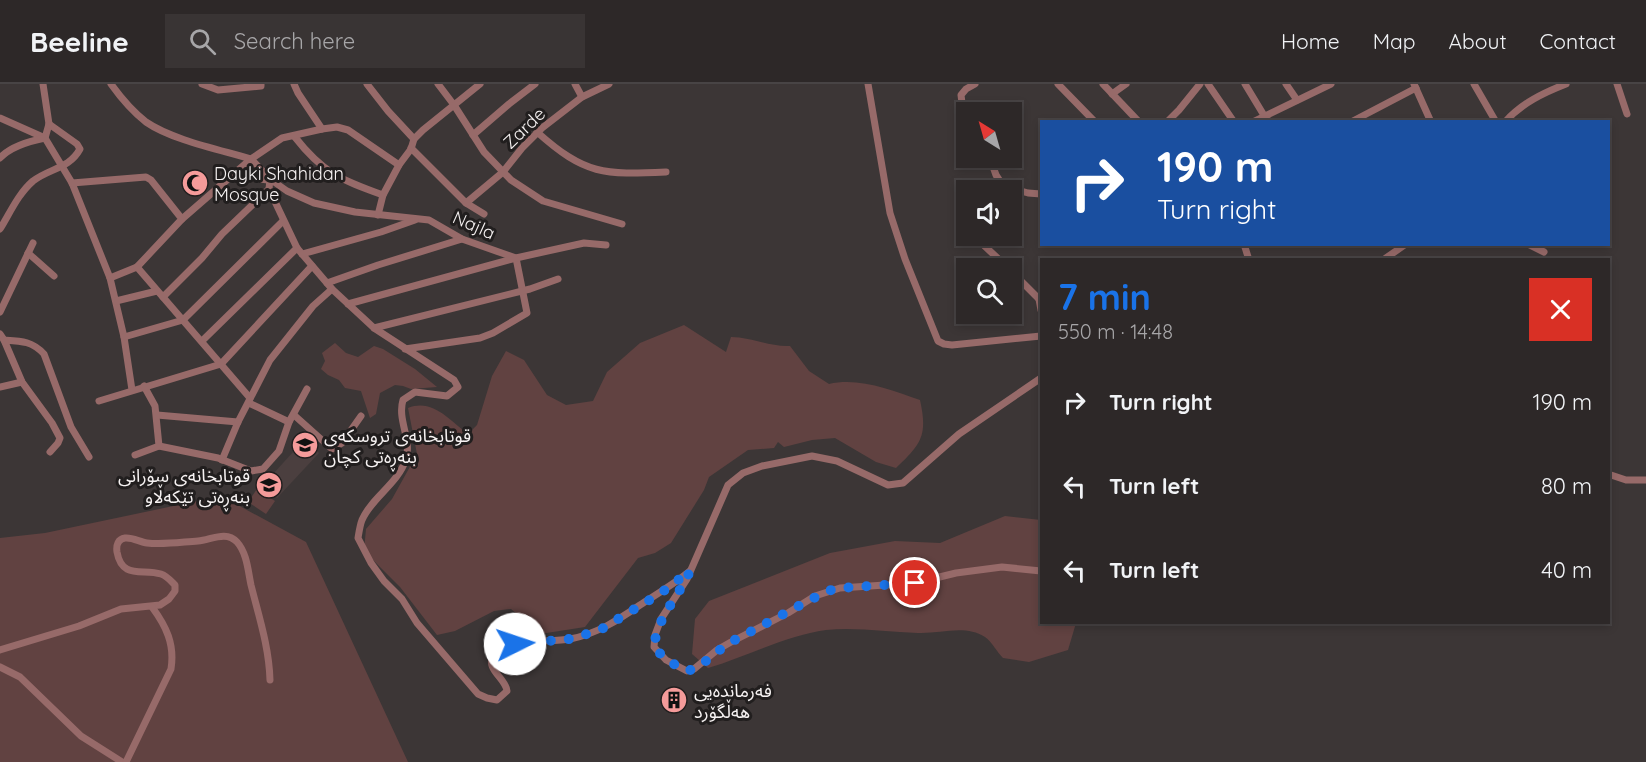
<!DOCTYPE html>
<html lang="en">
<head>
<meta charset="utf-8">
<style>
  :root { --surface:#2d2828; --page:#393434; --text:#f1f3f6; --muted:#a7a6a8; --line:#484445; --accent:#1a73e8 }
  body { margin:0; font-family:Quicksand,"Noto Sans Arabic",sans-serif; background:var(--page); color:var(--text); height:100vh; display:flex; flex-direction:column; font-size:22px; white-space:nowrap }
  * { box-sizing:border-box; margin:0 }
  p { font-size:20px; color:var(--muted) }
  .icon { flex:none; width:33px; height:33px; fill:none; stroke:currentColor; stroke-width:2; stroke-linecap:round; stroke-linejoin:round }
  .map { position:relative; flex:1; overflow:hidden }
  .sheet { position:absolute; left:1040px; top:174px; width:570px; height:366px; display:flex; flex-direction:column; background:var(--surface); border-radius:0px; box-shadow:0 3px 9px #0003,0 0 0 2px var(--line) }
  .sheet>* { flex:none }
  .top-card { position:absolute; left:1040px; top:36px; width:570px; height:126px; border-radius:0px; box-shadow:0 3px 9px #0003,0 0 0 2px var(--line); background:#1a4fa0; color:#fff; overflow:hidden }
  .needle { width:39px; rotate:323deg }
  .buttons { position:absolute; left:956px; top:18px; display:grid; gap:12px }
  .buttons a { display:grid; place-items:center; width:66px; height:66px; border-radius:0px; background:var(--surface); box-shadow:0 3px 9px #0003,0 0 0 2px var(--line); font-size:30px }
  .pin { position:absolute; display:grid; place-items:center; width:51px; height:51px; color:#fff; margin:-26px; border:3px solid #fff; border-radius:50%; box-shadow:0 2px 6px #0007 }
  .me { position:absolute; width:66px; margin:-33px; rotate:86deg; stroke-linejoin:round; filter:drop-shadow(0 0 4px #0008) }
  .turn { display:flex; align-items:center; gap:21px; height:126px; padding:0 18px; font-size:27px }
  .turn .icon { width:78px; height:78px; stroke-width:2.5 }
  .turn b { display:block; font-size:42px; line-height:51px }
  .round { display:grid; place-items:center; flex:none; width:63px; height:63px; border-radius:0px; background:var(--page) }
  .head { display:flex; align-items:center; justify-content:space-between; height:102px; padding:0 18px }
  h1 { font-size:36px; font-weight:700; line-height:45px; color:var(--accent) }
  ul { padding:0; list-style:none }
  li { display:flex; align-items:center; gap:18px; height:84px; padding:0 18px }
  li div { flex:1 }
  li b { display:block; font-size:22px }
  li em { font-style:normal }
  header { display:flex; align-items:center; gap:36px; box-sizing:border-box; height:84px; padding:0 30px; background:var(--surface); border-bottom:2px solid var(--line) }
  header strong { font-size:28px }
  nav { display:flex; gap:33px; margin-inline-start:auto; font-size:21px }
  .search { width:420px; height:54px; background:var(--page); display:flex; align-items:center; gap:15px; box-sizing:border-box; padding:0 21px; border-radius:0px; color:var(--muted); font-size:22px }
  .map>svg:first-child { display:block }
</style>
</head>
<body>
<header>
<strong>Beeline</strong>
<div class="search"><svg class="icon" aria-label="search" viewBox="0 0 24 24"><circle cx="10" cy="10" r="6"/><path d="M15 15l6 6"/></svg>Search here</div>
<nav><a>Home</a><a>Map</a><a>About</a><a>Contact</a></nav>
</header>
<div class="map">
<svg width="1646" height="678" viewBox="0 0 1646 678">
  <rect width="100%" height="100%" fill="#3c3636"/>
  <path fill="#4b3f3f" d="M304,356L319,369L277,414L263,401Z"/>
  <g fill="#614241">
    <path d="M684,241L726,268L731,253C751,253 769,263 790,262L809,287L829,300C859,293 891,306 920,316C928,352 921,360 896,384L876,378L835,354L812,356L784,363L778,358L774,364L748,366L709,393L704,406L671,459L655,469L638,474L585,543L540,550L511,525L494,527L455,547L437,551L400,503L364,467L366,445L392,415L417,370L408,324C433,314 450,337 468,350L477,341L492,292L506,267L524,276L547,311L566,321L593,317L607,288L640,259Z"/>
    <path d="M335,259L346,269L358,273L374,262L383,265L415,285L437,303L411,305L403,302L395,301L380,309L376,330L370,334L361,307L345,304L339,296L328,291L321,285L325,277L322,269Z"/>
    <path d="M257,405L275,417L266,430L248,418Z"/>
    <path d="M221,412L306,458L408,678H0V454L45,449Z"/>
    <path d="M1005,432L1041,436V538L1076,539L1068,566L1029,578L1003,574C997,568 992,558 985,553C965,540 940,550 918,549C887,548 856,543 826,546C787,551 746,573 708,584L692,570L695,535L709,517L830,469L895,457L940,459Z"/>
  </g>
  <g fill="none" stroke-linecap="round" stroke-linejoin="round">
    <g stroke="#976a69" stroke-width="7">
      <path d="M111,0C121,14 132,27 146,38C172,56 221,66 251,75L182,135"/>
      <path d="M202,0L218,6L261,2V0"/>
      <path d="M294,0L298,9L322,45"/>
      <path d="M367,0L388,27L414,55"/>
      <path d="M438,0L454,21L484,68L511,96L543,117L622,140"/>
      <path d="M575,0L582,13"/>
      <path d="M868,0L890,129L905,175L938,257L944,260L952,261L1041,252"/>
      <path d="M1058,0L1095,38"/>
      <path d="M1103,0L1139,38"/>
      <path d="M1208,0L1234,38"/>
      <path d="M1245,0L1268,38"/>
      <path d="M1286,0L1297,16"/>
      <path d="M1414,0L1431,38"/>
      <path d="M1474,0L1496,38"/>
      <path d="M1617,0L1627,30"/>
      <path d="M1112,10L1126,0"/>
      <path d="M974,28L962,19L961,11L966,5L975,0"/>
      <path d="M0,34L45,54L72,99L110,194L124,253L132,306"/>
      <path d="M1167,38L1179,26L1200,0"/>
      <path d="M1253,38L1331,0"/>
      <path d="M1351,38L1416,4"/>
      <path d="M1505,38C1522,19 1543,9 1566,0"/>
      <path d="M537,48C585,91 604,91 666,88"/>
      <path d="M473,51L509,20L535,0"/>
      <path d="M294,52C323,89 339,95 383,111"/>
      <path d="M411,64L466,119L484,130"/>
      <path d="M0,74C11,62 30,57 45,54L49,40L43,0"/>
      <path d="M990,74L996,91L1003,102L1028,109L1041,110"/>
      <path d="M399,81L348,46L337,43L322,45L282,54L251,75L270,95L287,107L314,119L355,128L429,136L462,155L516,174L527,229L493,249L480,254L405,265"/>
      <path d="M72,99L146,93L151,96L182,135L137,183L110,194"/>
      <path d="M269,105L297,164L332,205L374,244L454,296L458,303L447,312L415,308L403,316C397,336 412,355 406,375C398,400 372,413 362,436C360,441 359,448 358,454L371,479L384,497L402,515L417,539L478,610L487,614L497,616L507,607C506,594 484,585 494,570C506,553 550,559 570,555C597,550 618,536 640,521C657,510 674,500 690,487"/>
      <path d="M466,119L503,88L522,64L542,44L582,13L609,0"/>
      <path d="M378,131L383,111L399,81L411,65L414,55L423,46L480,0"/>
      <path d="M0,145C10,129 18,110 33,97C50,84 69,85 80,65L77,60L49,40"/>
      <path d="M974,152L1008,184"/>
      <path d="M1244,160L1249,176"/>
      <path d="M1528,160L1544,168"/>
      <path d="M28,169L54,192"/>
      <path d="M302,170L381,148L415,136"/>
      <path d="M1383,176L1406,160"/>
      <path d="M137,183L250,314"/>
      <path d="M1011,187L1039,215"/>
      <path d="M327,199L378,181L462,155"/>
      <path d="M163,213L202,174L222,150L269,105L270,95C260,98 249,90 240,86"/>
      <path d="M1041,213L1039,215L1041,226"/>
      <path d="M116,217L157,207"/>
      <path d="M348,220L516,174L584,159L606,161"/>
      <path d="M0,228L33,159"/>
      <path d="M374,244L530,205L558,195"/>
      <path d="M0,250L4,256C21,257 32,257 44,270L71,343L89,373"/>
      <path d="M124,253L183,236L283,137"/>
      <path d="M4,256L22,298L52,339L60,354L58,359L50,368"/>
      <path d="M202,257L297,164"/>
      <path d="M1041,294L959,350L903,399L888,401L837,377L812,372L762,382L743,389L728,401L687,495L661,535L655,551L654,563L666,576L687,587L694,585L717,566L731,558L788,529L815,512L840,504L915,499L956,489L1002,483L1041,487"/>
      <path d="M0,303L22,298"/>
      <path d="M99,317L221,280L312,182"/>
      <path d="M249,319L289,338"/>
      <path d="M157,331L238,338"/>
      <path d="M294,331L332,365L342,359L361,332"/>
      <path d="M159,362L218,374L251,387L263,385L279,367L289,338L307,305"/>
      <path d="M135,371L159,362L155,322L144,302"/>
      <path d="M222,376L238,338L270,276L313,222L332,205"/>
      <path d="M1608,390L1626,396H1646"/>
      <path d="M0,566L79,542L121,525L160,521L169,515L175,507V501C171,497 167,492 161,490C143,484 122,496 117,468C116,461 118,455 125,454C132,453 140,458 147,459C163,461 182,458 198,457C211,456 226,446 237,458C247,469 248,487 251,501C259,533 269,563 270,596"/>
      <path d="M0,583L20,593L81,652L122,678"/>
      <path d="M126,678L171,585C175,560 166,542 152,523"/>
    </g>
  </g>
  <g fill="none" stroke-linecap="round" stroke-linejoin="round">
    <path stroke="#1a73e8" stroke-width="10" stroke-dasharray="0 18" d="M515,560L570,555L600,546L661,509L690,487C678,514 657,533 654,563L666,576L687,587C703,583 717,566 731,558L827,507L840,504L915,499"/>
  </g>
  <defs>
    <symbol id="mosque-disc" viewBox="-11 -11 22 22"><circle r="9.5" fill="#f59b9a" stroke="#211e1e"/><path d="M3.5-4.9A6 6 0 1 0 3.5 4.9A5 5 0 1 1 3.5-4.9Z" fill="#111"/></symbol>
    <symbol id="school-disc" viewBox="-11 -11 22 22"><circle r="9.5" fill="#f59b9a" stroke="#211e1e"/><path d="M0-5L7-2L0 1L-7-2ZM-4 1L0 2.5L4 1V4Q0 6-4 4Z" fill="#111"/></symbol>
    <symbol id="building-disc" viewBox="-11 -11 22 22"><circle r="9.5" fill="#f59b9a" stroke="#211e1e"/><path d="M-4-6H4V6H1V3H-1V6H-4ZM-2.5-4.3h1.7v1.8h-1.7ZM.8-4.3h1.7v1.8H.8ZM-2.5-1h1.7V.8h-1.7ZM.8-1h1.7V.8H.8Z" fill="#111"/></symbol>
  </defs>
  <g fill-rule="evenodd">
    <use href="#mosque-disc" x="180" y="84" width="30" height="30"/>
    <use href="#school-disc" x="290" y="346" width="30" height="30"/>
    <use href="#school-disc" x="254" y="386" width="30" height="30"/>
    <use href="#building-disc" x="659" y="601" width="30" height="30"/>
  </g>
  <g text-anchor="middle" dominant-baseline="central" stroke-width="6" stroke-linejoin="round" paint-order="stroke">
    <g font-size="18" fill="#f6f2f2" stroke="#211e1e">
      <text transform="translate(524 44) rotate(-44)">Zarde</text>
      <text transform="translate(474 141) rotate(24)">Najla</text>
    </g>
    <g font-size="18" fill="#f6f2f2" stroke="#211e1e" text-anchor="start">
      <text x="214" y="89">Dayki Shahidan<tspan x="214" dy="21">Mosque</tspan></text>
      <text x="324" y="351">قوتابخانەی تروسکەی<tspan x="324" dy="21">بنەڕەتی کچان</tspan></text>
      <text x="250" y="391" text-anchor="end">قوتابخانەی سۆرانی<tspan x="250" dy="21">بنەڕەتی تێکەڵاو</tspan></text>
      <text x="694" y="606">فەرماندەیی<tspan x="694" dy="21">هەڵگۆرد</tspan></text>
    </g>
  </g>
</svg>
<div class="buttons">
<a><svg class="needle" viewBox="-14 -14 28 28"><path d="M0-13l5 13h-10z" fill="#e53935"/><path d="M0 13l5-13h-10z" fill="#a7a6a8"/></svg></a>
<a><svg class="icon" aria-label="sound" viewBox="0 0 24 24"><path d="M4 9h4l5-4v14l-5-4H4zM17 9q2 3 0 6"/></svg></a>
<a><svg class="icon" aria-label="search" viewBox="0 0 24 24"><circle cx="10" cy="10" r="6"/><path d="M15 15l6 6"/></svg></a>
</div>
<div class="pin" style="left:915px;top:499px;background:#d93025"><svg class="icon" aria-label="arrive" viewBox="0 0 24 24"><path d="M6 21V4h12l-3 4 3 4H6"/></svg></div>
<svg class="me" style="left:515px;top:560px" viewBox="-20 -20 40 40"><circle r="19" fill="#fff"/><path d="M0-13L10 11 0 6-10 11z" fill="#1a73e8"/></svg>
<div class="top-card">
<div class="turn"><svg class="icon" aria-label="right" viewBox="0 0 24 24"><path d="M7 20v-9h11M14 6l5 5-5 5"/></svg><div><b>190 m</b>Turn right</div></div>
</div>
<section class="sheet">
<div class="head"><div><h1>7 min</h1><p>550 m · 14:48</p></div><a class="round" style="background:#d93025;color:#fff"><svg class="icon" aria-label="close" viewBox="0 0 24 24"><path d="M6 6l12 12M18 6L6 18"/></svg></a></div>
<ul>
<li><svg class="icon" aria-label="right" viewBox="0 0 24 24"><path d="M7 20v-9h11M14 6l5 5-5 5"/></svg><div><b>Turn right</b></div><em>190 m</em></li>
<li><svg class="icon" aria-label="left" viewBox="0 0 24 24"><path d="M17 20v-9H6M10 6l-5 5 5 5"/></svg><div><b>Turn left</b></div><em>80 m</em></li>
<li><svg class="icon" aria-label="left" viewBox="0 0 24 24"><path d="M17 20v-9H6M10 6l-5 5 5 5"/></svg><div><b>Turn left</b></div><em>40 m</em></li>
</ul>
</section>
</div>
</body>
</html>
